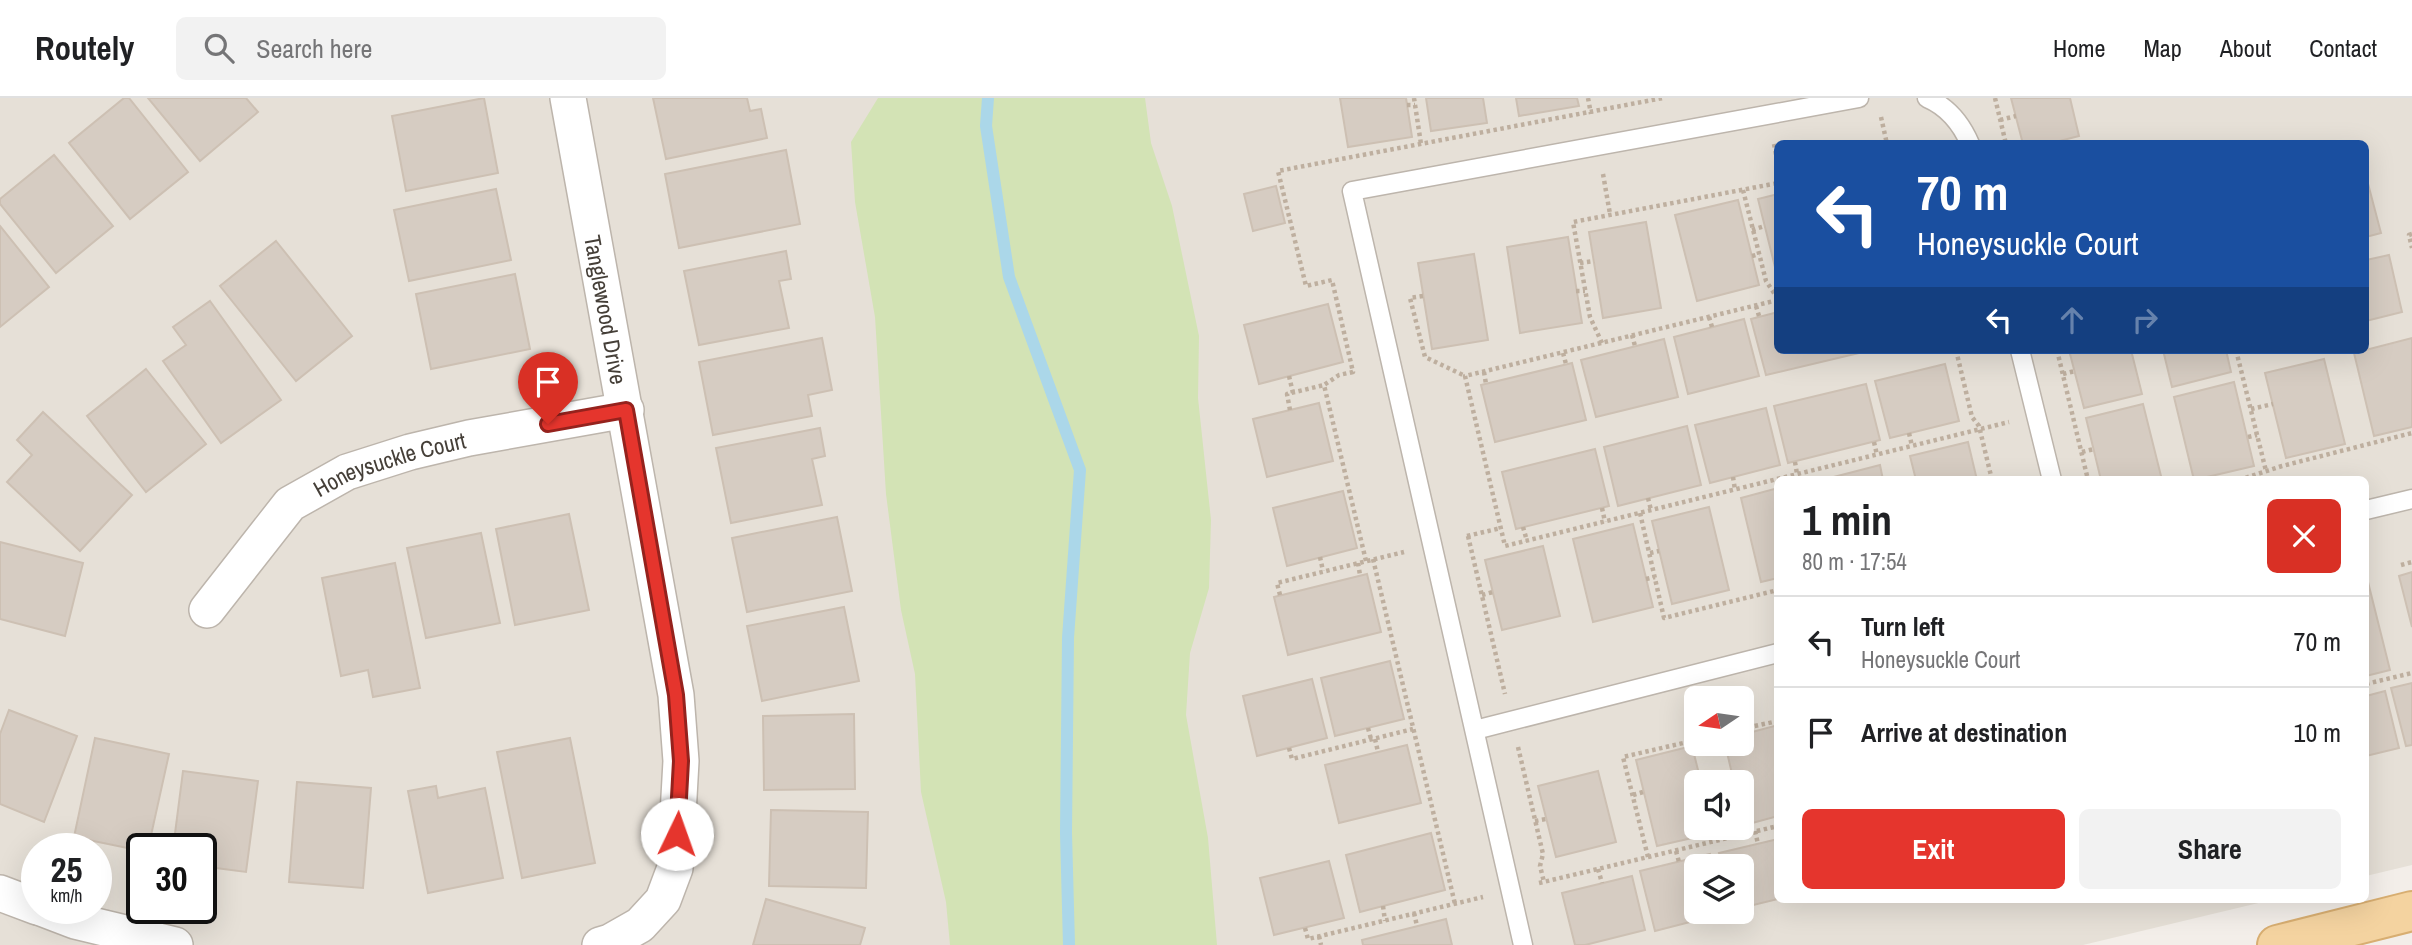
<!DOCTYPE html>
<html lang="en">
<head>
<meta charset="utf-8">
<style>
  :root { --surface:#fff; --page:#f2f2f2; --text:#202124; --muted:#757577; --line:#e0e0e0; --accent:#e5352d }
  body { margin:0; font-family:"Archivo Narrow",sans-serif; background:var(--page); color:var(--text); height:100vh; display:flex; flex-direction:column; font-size:26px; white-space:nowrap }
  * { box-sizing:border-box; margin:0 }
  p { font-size:23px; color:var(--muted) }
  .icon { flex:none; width:38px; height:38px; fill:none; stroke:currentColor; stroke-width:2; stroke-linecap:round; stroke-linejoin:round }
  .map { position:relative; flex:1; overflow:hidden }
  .drawer { position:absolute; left:1774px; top:378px; width:595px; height:427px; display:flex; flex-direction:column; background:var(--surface); border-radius:10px; box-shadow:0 7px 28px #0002 }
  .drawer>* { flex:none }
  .hud { position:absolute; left:1774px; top:42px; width:595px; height:214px; border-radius:10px; box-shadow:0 7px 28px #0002; background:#1a4fa0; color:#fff; overflow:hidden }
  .needle { width:46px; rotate:257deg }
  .tools { position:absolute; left:1684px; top:588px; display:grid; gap:14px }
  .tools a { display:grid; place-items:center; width:70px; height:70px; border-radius:10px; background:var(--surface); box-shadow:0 7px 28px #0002; font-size:35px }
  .speed { position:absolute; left:21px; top:735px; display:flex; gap:14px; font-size:35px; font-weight:700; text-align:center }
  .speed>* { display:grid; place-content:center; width:91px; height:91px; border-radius:50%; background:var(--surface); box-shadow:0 7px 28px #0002; line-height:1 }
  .speed small { font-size:18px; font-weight:400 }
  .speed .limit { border:4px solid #111; border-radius:10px; background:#fff; color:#111 }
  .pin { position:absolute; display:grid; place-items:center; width:60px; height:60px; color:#fff; margin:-72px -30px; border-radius:50% 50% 50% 0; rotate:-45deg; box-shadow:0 0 7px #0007 }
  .pin .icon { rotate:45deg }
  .me { position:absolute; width:77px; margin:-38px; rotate:3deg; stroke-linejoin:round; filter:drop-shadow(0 0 5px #0008) }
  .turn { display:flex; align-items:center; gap:24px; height:147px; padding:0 28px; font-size:32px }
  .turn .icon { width:91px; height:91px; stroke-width:2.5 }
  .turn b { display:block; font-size:49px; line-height:60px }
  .lanes { display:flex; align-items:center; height:66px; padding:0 28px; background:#0003; justify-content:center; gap:35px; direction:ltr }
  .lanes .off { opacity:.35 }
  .round { display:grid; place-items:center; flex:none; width:74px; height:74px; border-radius:10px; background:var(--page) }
  .headline { display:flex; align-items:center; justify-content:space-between; height:119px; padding:0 28px }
  h1 { font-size:42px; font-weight:800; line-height:52px }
  .primary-button { display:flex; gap:14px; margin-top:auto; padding:14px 28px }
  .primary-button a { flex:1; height:80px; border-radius:10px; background:var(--accent); color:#fff; font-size:28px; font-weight:800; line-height:80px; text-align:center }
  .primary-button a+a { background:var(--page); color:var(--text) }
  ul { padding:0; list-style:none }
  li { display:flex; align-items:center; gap:21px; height:91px; padding:0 28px; border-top:2px solid var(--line) }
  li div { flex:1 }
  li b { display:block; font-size:26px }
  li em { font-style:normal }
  header { display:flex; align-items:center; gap:42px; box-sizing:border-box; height:98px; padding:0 35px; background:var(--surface); border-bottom:2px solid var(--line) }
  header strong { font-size:33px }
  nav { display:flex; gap:38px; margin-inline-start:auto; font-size:24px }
  .search { width:490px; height:63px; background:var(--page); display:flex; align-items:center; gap:18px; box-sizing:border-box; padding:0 24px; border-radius:10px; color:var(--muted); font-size:26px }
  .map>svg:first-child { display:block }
</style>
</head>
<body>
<header>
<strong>Routely</strong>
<div class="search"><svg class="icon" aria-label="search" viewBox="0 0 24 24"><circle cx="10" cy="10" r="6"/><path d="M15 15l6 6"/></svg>Search here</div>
<nav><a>Home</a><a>Map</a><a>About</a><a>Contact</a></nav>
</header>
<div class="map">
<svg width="2412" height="847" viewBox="0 0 2412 847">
  <rect width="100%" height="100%" fill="#f3eee9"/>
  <path fill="#e6e0d7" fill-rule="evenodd" d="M0,0H2412V767L2366,778V382H1778V802H2271L2083,847H0ZM1778,46H2366V252H1778ZM1696,600H1741V646H1696ZM1696,684H1741V730H1696ZM37,751H96V810H37ZM142,751H201V810H142ZM1696,768H1741V814H1696Z"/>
  <path fill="#d3e3b5" d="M878,0H1145L1151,45L1172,108L1199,238L1198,300L1211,422L1209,490L1190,555L1186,617L1208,740L1217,847H950L946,804L921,694L915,576L901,512L886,396L875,219L855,104L851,44Z"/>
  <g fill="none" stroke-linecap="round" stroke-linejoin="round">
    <path stroke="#abd7e9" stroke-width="12" d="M988,0L986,28L1009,179L1080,372L1068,540L1066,735L1069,847"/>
  </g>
  <g fill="#d6ccc2" stroke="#cdc0b3" stroke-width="2">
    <path d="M124,0H129L188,74L130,121L69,45Z"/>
    <path d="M148,0H246L258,14L200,63Z"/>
    <path d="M484,0L498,75L406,93L392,18Z"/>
    <path d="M653,0H747L750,13L761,11L767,40L666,61Z"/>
    <path d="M1340,0H1406L1412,39L1348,49Z"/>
    <path d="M1426,0H1483L1487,25L1431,33Z"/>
    <path d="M1516,0H1577L1579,8L1519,18Z"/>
    <path d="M2011,0H2070L2079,38L2048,46H2023Z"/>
    <path d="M786,52L800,126L679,150L665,76Z"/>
    <path d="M54,57L113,128L56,175L0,106V101Z"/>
    <path d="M2366,78L2381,135L2366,139Z"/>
    <path d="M1276,88L1285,125L1253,133L1244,96Z"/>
    <path d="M496,91L511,162L409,183L394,112Z"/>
    <path d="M1778,96V181L1758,101Z"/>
    <path d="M1738,102L1759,187L1697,203L1675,117Z"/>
    <path d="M1646,124L1661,210L1603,220L1589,134Z"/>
    <path d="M0,128L49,189L0,229Z"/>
    <path d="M1568,139L1582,225L1520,235L1507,149Z"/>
    <path d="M276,143L352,238L296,283L220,188Z"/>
    <path d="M786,153L791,181L779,183L789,230L699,247L684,173Z"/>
    <path d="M1474,156L1488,242L1432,251L1418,165Z"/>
    <path d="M2389,157L2402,214L2366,223V162Z"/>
    <path d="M515,176L530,251L431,271L416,196Z"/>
    <path d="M210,203L281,302L221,345L163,263L186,247L173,229Z"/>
    <path d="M1328,206L1343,264L1259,286L1244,227Z"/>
    <path d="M1778,214V252H1858L1859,255L1766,277L1751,221Z"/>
    <path d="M1744,221L1759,278L1688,296L1674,239Z"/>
    <path d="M822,240L832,292L808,297L812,318L713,337L699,264Z"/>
    <path d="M2412,240V329L2374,338L2354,255Z"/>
    <path d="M1664,241L1678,299L1596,319L1581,262Z"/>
    <path d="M2069,252H2131L2142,296L2084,310Z"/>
    <path d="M2163,252H2226L2231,274L2172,289Z"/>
    <path d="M2324,261L2345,346L2286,360L2265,275Z"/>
    <path d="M1572,265L1586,322L1495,344L1481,287Z"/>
    <path d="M1945,266L1959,323L1890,340L1875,283Z"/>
    <path d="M146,271L206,346L146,394L87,318Z"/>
    <path d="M2234,284L2254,368L2194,382L2174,299Z"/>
    <path d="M1866,286L1880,342L1788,365L1774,308Z"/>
    <path d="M1319,305L1333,363L1267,379L1253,321Z"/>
    <path d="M2143,306L2162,382H2101L2086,320Z"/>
    <path d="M1766,310L1780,367L1710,385L1695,327Z"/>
    <path d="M43,314L132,397L80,453L7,384L32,357L17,342Z"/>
    <path d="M1687,328L1701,387L1618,408L1604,349Z"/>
    <path d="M820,330L825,358L812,361L822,407L731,425L716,350Z"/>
    <path d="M1968,344L1977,382H1916L1910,358Z"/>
    <path d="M1595,351L1609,408L1516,431L1502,374Z"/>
    <path d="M1880,367L1883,382H1822Z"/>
    <path d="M1778,390V480L1761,484L1741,400Z"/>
    <path d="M1343,393L1357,450L1287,468L1273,410Z"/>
    <path d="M1709,409L1729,492L1672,506L1652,423Z"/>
    <path d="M569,416L589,512L515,527L496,431Z"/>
    <path d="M837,419L852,493L747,514L732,440Z"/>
    <path d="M1633,426L1653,509L1593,524L1573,441Z"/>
    <path d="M481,435L500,525L426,540L407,450Z"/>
    <path d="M0,444L83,465L65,538L0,521Z"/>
    <path d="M1543,448L1560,518L1502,532L1485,462Z"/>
    <path d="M395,465L420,590L373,599L368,572L341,578L322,480Z"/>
    <path d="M2412,474V529L2399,478Z"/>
    <path d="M1367,476L1381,534L1288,557L1274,499Z"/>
    <path d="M2367,480L2390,572L2366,578V481Z"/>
    <path d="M844,509L859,583L762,603L747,528Z"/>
    <path d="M1390,563L1404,621L1335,638L1321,580Z"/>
    <path d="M1312,581L1327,640L1257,658L1243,598Z"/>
    <path d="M2412,585V647L2406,648L2391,590Z"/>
    <path d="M2385,593L2399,650L2366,658V598Z"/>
    <path d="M9,612L77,638L44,724L0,706V636Z"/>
    <path d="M854,616L855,691L764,692L763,618Z"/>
    <path d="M1778,627V718L1745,727L1741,713V684H1734L1725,646H1741V637Z"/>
    <path d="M95,640L169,656L148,751H142V753L74,739Z"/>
    <path d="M570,640L595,765L522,780L497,654Z"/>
    <path d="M1407,647L1421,705L1339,725L1325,667Z"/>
    <path d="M1692,648L1701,684H1696V730H1713L1714,735L1657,748L1636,662Z"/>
    <path d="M183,673L258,683L246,774L201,768V751H173Z"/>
    <path d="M1598,673L1616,744L1556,759L1538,688Z"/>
    <path d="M297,684L371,690L363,790L289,784Z"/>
    <path d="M436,688L438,700L485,690L503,780L428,795L408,693Z"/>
    <path d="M771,712L868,714L866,790L769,788Z"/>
    <path d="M1431,735L1445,792L1360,814L1346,757Z"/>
    <path d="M1778,741V801L1741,810V768H1723L1719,755Z"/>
    <path d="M1710,756L1713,768H1696V814L1725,815L1655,833L1640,773Z"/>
    <path d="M1329,763L1344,820L1274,837L1260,780Z"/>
    <path d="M1632,778L1645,832L1585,847H1575L1562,795Z"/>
    <path d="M766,801L865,830L860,847H753Z"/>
    <path d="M1446,821L1452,847H1363L1362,842Z"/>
  </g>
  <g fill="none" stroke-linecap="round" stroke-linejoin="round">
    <defs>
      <g id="lane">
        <path d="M1927,0C1948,9 1961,25 1970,46"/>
        <path d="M2020,252L2052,382"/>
        <path d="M2366,412L2412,401"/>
        <path d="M1475,632L1778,555"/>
        <path d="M1523,847L1352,93L1859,0"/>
      </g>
      <g id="street">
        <path id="s1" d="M568,0L676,597L681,663L675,770L663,802L640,827L610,844L600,847"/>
        <path id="s2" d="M207,512L290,406L347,374L410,354L469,340L626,312"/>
        <path d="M0,795L37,809"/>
        <path d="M41,810L75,823L175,847"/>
      </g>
      <path id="primary" d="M2277,847L2412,813"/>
    </defs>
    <use href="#lane" stroke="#bdb5ac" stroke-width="21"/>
    <use href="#street" stroke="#bdb5ac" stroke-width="38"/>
    <use href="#primary" stroke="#d8ae71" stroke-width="42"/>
    <g stroke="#beaf9f" stroke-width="4.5" stroke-dasharray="3.5 3.5" stroke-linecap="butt">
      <path d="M1414,0L1421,46"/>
      <path d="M1588,0L1591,16"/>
      <path d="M1995,0L2006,46"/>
      <path d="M1407,7H1415"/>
      <path d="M1881,19L1887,46"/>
      <path d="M2000,22L2016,18"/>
      <path d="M1774,46L1778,67"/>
      <path d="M1603,76L1610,116"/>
      <path d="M1743,92L1766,183L1778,201"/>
      <path d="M1752,132L1765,128"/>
      <path d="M2412,136L2409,137L2412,150"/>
      <path d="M1752,158L1759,156"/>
      <path d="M1580,165L1594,163"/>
      <path d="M1576,193H1585"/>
      <path d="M1423,198L1410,200L1425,259L1465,278"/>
      <path d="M1778,202L1465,278L1505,448L2009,324"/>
      <path d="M1756,208L1759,218"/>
      <path d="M1709,219L1712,229"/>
      <path d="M1632,237L1635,248"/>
      <path d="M1602,245L1590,219L1573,124L1778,85"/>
      <path d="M1956,252L1972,319L1979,328L1992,382"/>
      <path d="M2057,252L2088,382"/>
      <path d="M2236,252L2266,373"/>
      <path d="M1563,255L1566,266"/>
      <path d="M1484,274L1486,286"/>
      <path d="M2063,276L2075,273"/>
      <path d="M1289,278L1293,295"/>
      <path d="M2251,311L2273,306"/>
      <path d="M1290,312L1287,296L1324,287"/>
      <path d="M1909,335L1912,348"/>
      <path d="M2248,339L2257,337"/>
      <path d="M1874,344L1877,357"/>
      <path d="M2082,354L2094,351"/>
      <path d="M1795,364L1797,376"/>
      <path d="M1733,379L1735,392"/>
      <path d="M2239,382L2282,368L2412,335"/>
      <path d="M1648,400L1651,412"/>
      <path d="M1602,410L1605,424"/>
      <path d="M1640,415L1664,520L1778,492"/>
      <path d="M1523,429L1527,443"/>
      <path d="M1467,438L1501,430"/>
      <path d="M1468,438L1505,596"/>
      <path d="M1650,455L1659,453"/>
      <path d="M1320,459L1323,473"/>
      <path d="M1373,461L1455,806"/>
      <path d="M1366,463L1324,287L1339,277L1353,274L1332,182L1306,188L1278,73L1663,0"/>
      <path d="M1358,465L1360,477"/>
      <path d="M2401,467L2412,464"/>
      <path d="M1646,481L1655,479"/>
      <path d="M1280,497L1277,485L1404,454"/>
      <path d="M1482,497L1493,494"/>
      <path d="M2366,586L2412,575"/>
      <path d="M1368,630L1371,641"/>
      <path d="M1741,631L1778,623"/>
      <path d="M1375,641L1378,654"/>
      <path d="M1518,649L1543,756L1540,768L1544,784"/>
      <path d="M1289,650L1292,661L1413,631"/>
      <path d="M1633,697L1643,694"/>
      <path d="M1535,723L1546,721"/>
      <path d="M1755,733L1758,746"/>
      <path d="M1676,753L1679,764"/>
      <path d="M1648,759L1623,659L1696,642"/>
      <path d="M1598,771L1602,785"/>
      <path d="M1539,785L1778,728"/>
      <path d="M1383,808L1385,823"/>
      <path d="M1414,815L1417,828"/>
      <path d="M1305,830L1308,841L1483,799"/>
      <path d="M1319,838L1321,847"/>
    </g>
    <use href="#lane" stroke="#fff" stroke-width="18"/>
    <use href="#street" stroke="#fff" stroke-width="35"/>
    <use href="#primary" stroke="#f4d3a0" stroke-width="38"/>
  </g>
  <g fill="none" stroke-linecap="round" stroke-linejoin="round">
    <defs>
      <path id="route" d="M548,326L626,312L676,597L681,663L677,736"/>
    </defs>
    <use href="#route" stroke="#95221d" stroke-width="18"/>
    <use href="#route" stroke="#e5352d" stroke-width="12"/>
  </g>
  <g text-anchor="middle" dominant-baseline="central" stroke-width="5" stroke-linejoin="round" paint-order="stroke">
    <g font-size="23" fill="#453f38" stroke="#fff">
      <text stroke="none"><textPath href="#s1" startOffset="215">Tanglewood Drive</textPath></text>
      <text stroke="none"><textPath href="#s2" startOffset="243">Honeysuckle Court</textPath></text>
    </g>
  </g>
</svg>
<div class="tools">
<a><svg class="needle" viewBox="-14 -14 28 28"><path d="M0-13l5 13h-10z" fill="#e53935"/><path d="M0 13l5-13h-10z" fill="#757577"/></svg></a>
<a><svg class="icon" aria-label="sound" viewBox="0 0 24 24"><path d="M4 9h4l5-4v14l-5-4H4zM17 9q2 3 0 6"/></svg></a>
<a><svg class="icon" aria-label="layers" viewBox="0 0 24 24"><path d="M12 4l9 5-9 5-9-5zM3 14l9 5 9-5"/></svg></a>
</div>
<div class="speed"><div>25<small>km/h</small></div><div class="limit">30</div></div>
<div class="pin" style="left:548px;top:326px;background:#d93025"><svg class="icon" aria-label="arrive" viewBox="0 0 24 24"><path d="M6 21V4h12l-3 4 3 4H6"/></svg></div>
<svg class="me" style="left:677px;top:736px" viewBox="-20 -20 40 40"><circle r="19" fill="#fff"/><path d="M0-13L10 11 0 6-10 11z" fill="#e5352d"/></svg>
<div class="hud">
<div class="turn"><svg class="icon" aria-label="left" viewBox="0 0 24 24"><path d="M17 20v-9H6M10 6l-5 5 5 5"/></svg><div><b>70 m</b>Honeysuckle Court</div></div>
<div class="lanes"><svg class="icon" aria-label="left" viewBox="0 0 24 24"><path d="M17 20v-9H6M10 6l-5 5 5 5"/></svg><svg class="icon off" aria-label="ahead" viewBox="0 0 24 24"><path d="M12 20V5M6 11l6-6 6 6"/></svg><svg class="icon off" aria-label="right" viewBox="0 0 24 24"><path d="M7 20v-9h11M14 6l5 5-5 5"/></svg></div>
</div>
<section class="drawer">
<div class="headline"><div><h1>1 min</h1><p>80 m · 17:54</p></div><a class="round" style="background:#d93025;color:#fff"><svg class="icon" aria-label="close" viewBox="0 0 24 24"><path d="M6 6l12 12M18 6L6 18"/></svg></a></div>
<ul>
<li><svg class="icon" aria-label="left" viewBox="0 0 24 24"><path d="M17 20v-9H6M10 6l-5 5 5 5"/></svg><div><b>Turn left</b><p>Honeysuckle Court</p></div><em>70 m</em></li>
<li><svg class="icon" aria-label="arrive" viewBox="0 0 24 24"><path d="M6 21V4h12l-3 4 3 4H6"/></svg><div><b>Arrive at destination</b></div><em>10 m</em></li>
</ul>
<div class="primary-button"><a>Exit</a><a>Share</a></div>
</section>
</div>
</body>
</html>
